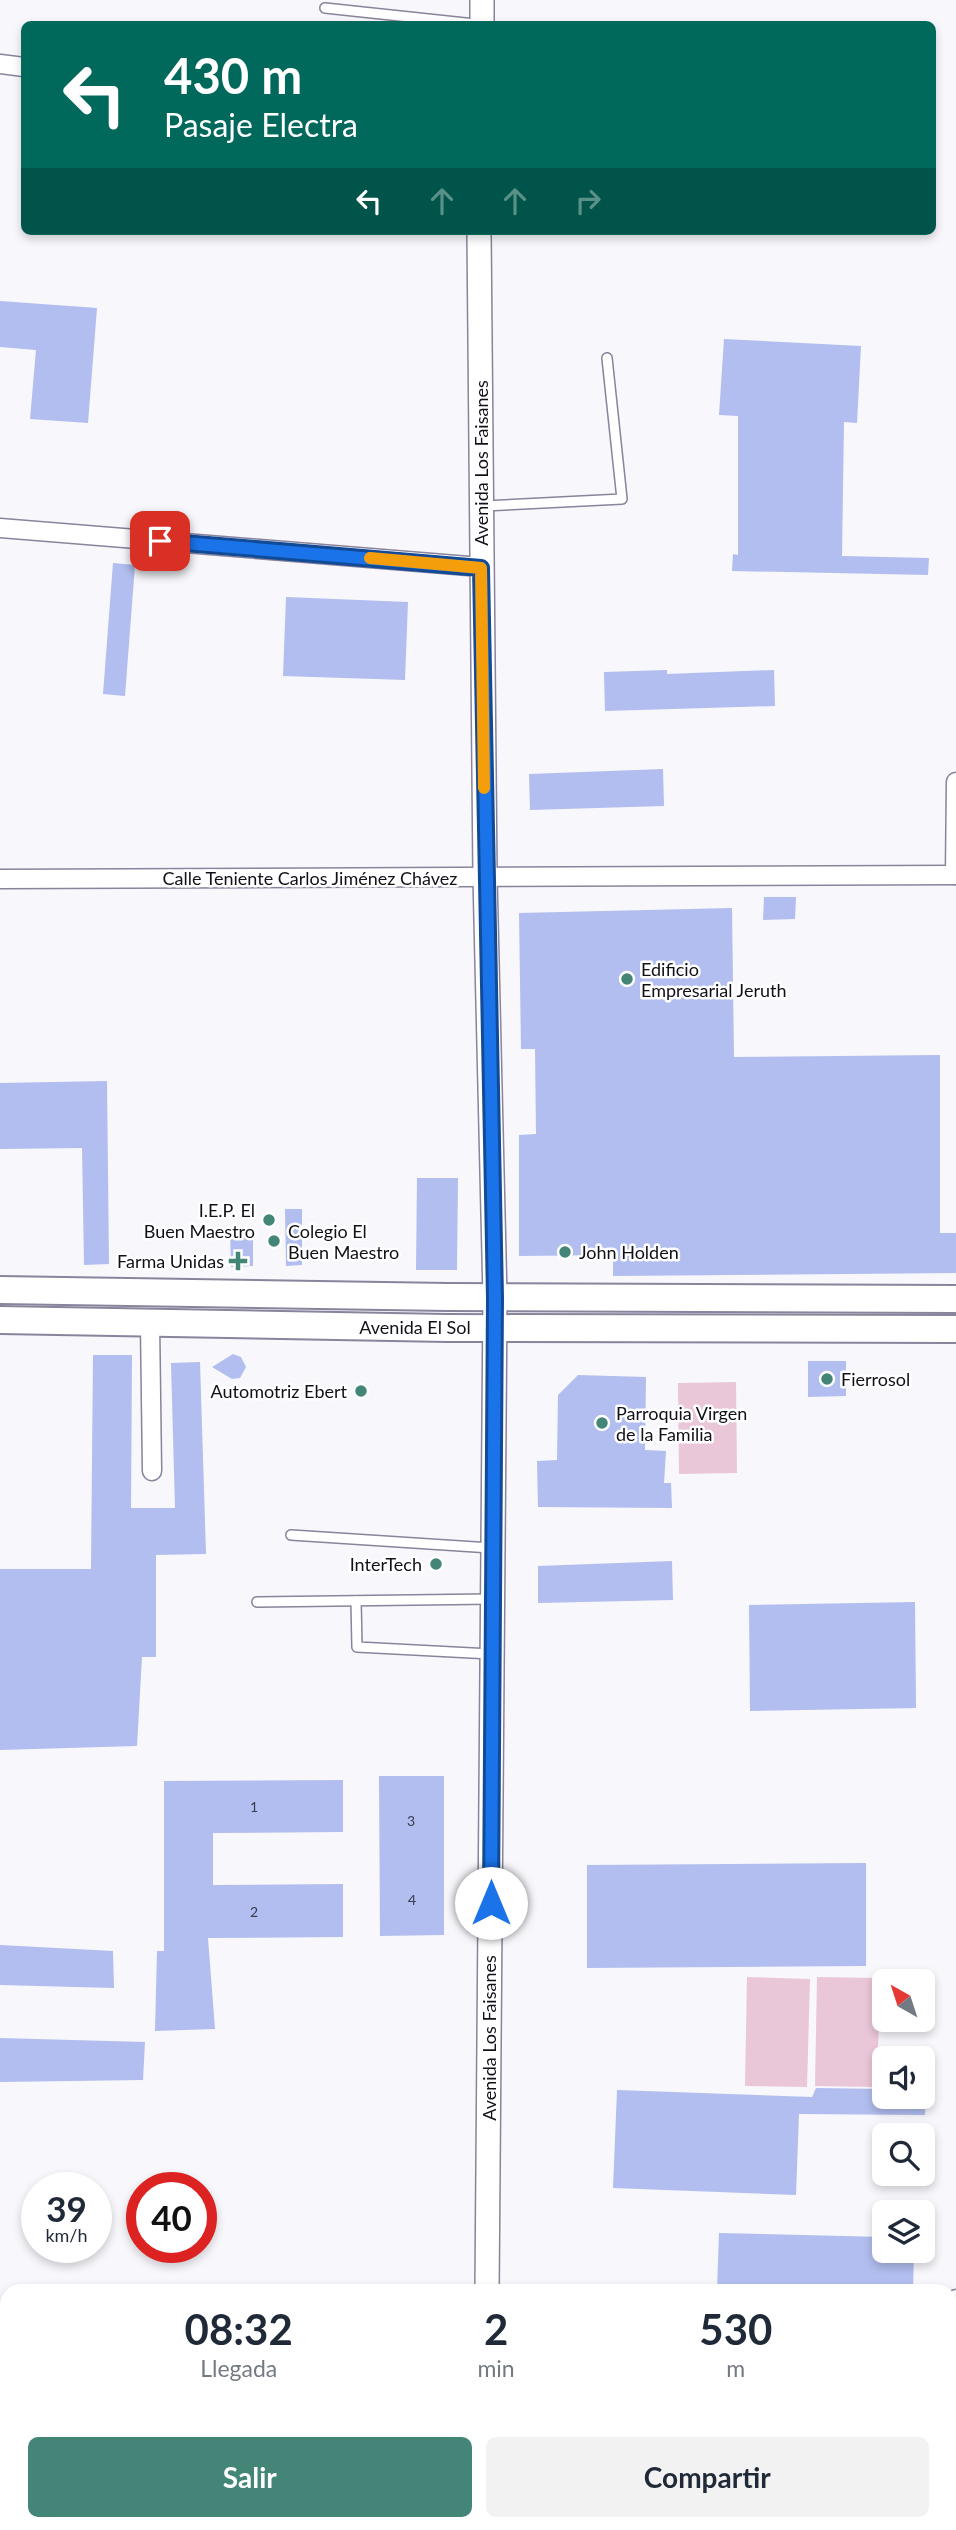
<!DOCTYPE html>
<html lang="es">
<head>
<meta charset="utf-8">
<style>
  :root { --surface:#fff; --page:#f2f2f3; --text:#1f2937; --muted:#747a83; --accent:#438576 }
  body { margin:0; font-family:Lato,sans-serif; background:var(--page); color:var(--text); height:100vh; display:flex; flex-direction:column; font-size:26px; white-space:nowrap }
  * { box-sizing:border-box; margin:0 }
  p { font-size:23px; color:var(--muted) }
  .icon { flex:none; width:38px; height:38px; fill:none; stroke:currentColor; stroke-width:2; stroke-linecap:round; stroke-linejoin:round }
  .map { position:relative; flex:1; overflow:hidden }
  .side { position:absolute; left:0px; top:2284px; width:957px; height:247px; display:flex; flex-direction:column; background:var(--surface); border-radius:21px 21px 0 0; box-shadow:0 4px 10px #0003 }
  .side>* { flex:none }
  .top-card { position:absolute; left:21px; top:21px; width:915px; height:214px; border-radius:10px; box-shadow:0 4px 10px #0003; background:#00695c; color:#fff; overflow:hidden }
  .needle { width:46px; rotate:321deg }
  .fabs { position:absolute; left:872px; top:1969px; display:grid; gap:14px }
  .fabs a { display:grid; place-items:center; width:63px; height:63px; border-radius:10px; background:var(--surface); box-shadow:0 4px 10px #0003; font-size:35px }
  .speed { position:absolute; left:21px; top:2172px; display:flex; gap:14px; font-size:35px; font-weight:700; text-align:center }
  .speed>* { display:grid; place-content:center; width:91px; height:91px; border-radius:50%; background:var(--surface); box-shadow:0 4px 10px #0003; line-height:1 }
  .speed small { font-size:18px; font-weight:400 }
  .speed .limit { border:10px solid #d22; background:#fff; color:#111 }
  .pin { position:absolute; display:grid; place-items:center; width:60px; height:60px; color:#fff; margin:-30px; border-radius:14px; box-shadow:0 4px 10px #0006 }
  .me { position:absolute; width:77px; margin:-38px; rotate:0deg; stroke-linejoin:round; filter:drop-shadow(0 0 5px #0008) }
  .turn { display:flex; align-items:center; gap:24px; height:147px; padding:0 28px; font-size:32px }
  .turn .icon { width:91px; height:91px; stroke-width:2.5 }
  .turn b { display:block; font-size:49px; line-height:60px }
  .lanes { display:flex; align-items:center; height:66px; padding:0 28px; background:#0003; justify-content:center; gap:35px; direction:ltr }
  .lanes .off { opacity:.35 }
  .eta { display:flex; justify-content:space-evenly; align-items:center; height:119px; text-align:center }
  .eta b { font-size:42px; font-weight:700; line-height:49px }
  .action { display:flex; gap:14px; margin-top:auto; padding:14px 28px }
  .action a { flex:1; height:80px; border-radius:10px; background:var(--accent); color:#fff; font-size:28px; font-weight:700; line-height:80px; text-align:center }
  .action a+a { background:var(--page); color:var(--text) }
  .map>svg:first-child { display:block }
</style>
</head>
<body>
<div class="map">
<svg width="956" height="2530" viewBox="0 0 956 2530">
  <rect width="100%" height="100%" fill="#f8f7fc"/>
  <g fill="#eac6d9">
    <path d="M736,1382L737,1473L679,1474L678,1383Z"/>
    <path d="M747,1977L810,1979L807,2087L745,2086Z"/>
    <path d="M817,1977L880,1978L877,2087L815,2086Z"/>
  </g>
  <g fill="#b1beef">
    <path d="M0,301L97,308L88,423L30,419L36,350L0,347Z"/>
    <path d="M724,339L861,346L857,423L844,422L842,556L929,558L928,575L732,571L733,554L738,555V416L719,415Z"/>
    <path d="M113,563L135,565L125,696L103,694Z"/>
    <path d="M286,597L408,602L405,680L283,676Z"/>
    <path d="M667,670V674L774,670L775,706L605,711L604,672Z"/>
    <path d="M663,769L664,806L530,810L529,774Z"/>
    <path d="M764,897H796L795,919L763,920Z"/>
    <path d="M732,908L734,1057L940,1055V1233H956V1273L613,1276V1255L519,1256V1135L536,1134L535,1049H521L519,913Z"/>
    <path d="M107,1081L109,1264L84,1265L82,1148L0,1149V1083Z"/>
    <path d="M417,1178H458L457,1270H416Z"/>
    <path d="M285,1209H302V1265L286,1266Z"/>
    <path d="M253,1231V1266L231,1267L230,1232Z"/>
    <path d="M233,1354L241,1357L246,1367L240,1378L232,1379L212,1367Z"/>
    <path d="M93,1355H132L131,1508H175L171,1363L200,1362L206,1554L156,1555V1657H142L137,1746L0,1750V1569H91Z"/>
    <path d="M808,1361H846V1396L808,1397Z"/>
    <path d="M578,1375L646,1377L645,1450L666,1451L664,1483H671L672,1508L538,1507L537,1461L557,1460L558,1395Z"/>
    <path d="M672,1561L673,1600L538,1603V1566Z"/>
    <path d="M915,1602L916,1708L750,1711L749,1605Z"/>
    <path d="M379,1776H444V1935L380,1936Z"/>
    <path d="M343,1780V1832L213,1833V1885L343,1884V1937L208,1938L215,2029L155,2031L157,1951H164V1781Z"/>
    <path d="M866,1863V1966L587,1968V1865Z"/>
    <path d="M0,1945L113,1951L114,1988L0,1985Z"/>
    <path d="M0,2038L145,2042L143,2080L0,2082Z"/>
    <path d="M816,2088L884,2089V2096H926L925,2115L799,2114L796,2195L613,2188L617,2090L812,2097Z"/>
    <path d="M719,2233L884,2237V2250H914L913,2291H717Z"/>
  </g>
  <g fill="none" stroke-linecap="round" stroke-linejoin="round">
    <defs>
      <g id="service">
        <path d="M325,8L475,24"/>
        <path d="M483,506L622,499L607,358"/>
        <path d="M291,1535L491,1548"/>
        <path d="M356,1601L357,1647L491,1654"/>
        <path d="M257,1602L491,1599"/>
        <path d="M14,2530L16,2524"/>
        <path d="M62,2530L64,2524"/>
      </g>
      <g id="minor">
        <path d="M0,64L24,67"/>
        <path d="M0,528L481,567"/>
        <path d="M955,875L956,782"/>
        <path d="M0,879L956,875"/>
        <path d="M150,1323L152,1471"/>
        <path d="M0,2345L7,2347"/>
        <path d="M954,2530L956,2299"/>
      </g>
      <g id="tertiary">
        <path d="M482,24V0"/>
        <path d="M479,231L485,877L495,1298L487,2291"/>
        <path d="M485,2530V2524"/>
      </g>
      <g id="secondary">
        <path d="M0,1290L448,1297L956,1299"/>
        <path d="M0,1320L447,1328L956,1329"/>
      </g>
    </defs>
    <use href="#service" stroke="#89839c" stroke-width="12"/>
    <use href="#minor" stroke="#89839c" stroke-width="21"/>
    <use href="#tertiary" stroke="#89839c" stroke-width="26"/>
    <use href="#secondary" stroke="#89839c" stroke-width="30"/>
    <use href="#service" stroke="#fff" stroke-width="9"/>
    <use href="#minor" stroke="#fff" stroke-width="18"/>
    <use href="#tertiary" stroke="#fff" stroke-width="23"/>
    <use href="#secondary" stroke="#fff" stroke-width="26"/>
  </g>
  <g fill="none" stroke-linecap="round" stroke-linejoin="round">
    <defs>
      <path id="route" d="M160,541L481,568L495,1298L491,1903"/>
    </defs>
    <use href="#route" stroke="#114b97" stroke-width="18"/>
    <use href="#route" stroke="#1a73e8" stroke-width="12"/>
    <path stroke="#f59e0b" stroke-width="12" d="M370,558L481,568L484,788"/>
  </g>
  <g fill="#438576" stroke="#fff" stroke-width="2.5">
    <circle cx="627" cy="979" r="7"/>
    <circle cx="269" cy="1220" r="7"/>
    <circle cx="274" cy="1241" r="7"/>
    <circle cx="565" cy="1252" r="7"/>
    <path d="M234.5 1250.5h7v7h7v7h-7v7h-7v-7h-7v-7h7z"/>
    <circle cx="827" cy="1379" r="7"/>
    <circle cx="361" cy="1391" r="7"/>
    <circle cx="602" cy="1423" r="7"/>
    <circle cx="436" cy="1564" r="7"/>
  </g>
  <g text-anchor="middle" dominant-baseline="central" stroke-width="5" stroke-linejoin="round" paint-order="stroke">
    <g font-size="14" fill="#393b4e">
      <text x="254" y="1806">1</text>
      <text x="411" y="1820">3</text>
      <text x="412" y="1899">4</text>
      <text x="254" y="1911">2</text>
    </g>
    <g font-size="18" fill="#110f18" stroke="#fff">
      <text transform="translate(481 463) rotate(-90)">Avenida Los Faisanes</text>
      <text x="310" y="878">Calle Teniente Carlos Jiménez Chávez</text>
      <text x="415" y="1327">Avenida El Sol</text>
      <text transform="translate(489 2038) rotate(-90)">Avenida Los Faisanes</text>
    </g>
    <g font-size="18" fill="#110f18" stroke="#fff" text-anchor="start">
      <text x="641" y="969">Edificio<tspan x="641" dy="21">Empresarial Jeruth</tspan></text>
      <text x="255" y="1210" text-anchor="end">I.E.P. El<tspan x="255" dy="21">Buen Maestro</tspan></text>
      <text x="288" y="1231">Colegio El<tspan x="288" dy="21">Buen Maestro</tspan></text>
      <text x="579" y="1252">John Holden</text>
      <text x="224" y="1261" text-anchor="end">Farma Unidas</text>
      <text x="841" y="1379">Fierrosol</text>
      <text x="347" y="1391" text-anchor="end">Automotriz Ebert</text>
      <text x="616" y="1413">Parroquia Virgen<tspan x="616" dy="21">de la Familia</tspan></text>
      <text x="422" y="1564" text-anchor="end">InterTech</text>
    </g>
  </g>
</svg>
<div class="fabs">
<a><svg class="needle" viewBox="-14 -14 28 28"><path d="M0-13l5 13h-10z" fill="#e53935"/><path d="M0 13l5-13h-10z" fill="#747a83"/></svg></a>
<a><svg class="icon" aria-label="sound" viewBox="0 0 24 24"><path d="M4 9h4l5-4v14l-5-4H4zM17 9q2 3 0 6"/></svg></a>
<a><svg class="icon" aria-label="search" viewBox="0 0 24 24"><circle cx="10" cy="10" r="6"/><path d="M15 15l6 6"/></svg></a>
<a><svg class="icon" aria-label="layers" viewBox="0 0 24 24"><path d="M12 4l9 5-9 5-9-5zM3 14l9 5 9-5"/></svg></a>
</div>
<div class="speed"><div>39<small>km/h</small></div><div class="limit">40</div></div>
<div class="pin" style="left:160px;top:541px;background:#d93025"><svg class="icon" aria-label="arrive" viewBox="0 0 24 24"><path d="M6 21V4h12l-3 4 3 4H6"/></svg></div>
<svg class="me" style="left:491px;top:1903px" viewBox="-20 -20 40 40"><circle r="19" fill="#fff"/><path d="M0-13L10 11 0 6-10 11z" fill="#1a73e8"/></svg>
<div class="top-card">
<div class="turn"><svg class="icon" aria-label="left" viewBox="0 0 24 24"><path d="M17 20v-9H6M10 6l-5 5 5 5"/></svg><div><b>430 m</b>Pasaje Electra</div></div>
<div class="lanes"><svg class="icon" aria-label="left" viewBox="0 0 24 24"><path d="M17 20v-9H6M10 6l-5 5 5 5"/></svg><svg class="icon off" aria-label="ahead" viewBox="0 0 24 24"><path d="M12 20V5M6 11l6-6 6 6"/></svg><svg class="icon off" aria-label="ahead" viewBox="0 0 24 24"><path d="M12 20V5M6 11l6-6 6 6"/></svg><svg class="icon off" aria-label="right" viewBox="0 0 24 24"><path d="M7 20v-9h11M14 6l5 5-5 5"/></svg></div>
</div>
<section class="side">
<div class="eta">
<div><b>08:32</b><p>Llegada</p></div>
<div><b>2</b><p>min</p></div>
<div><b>530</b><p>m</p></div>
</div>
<div class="action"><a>Salir</a><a>Compartir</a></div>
</section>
</div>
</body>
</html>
